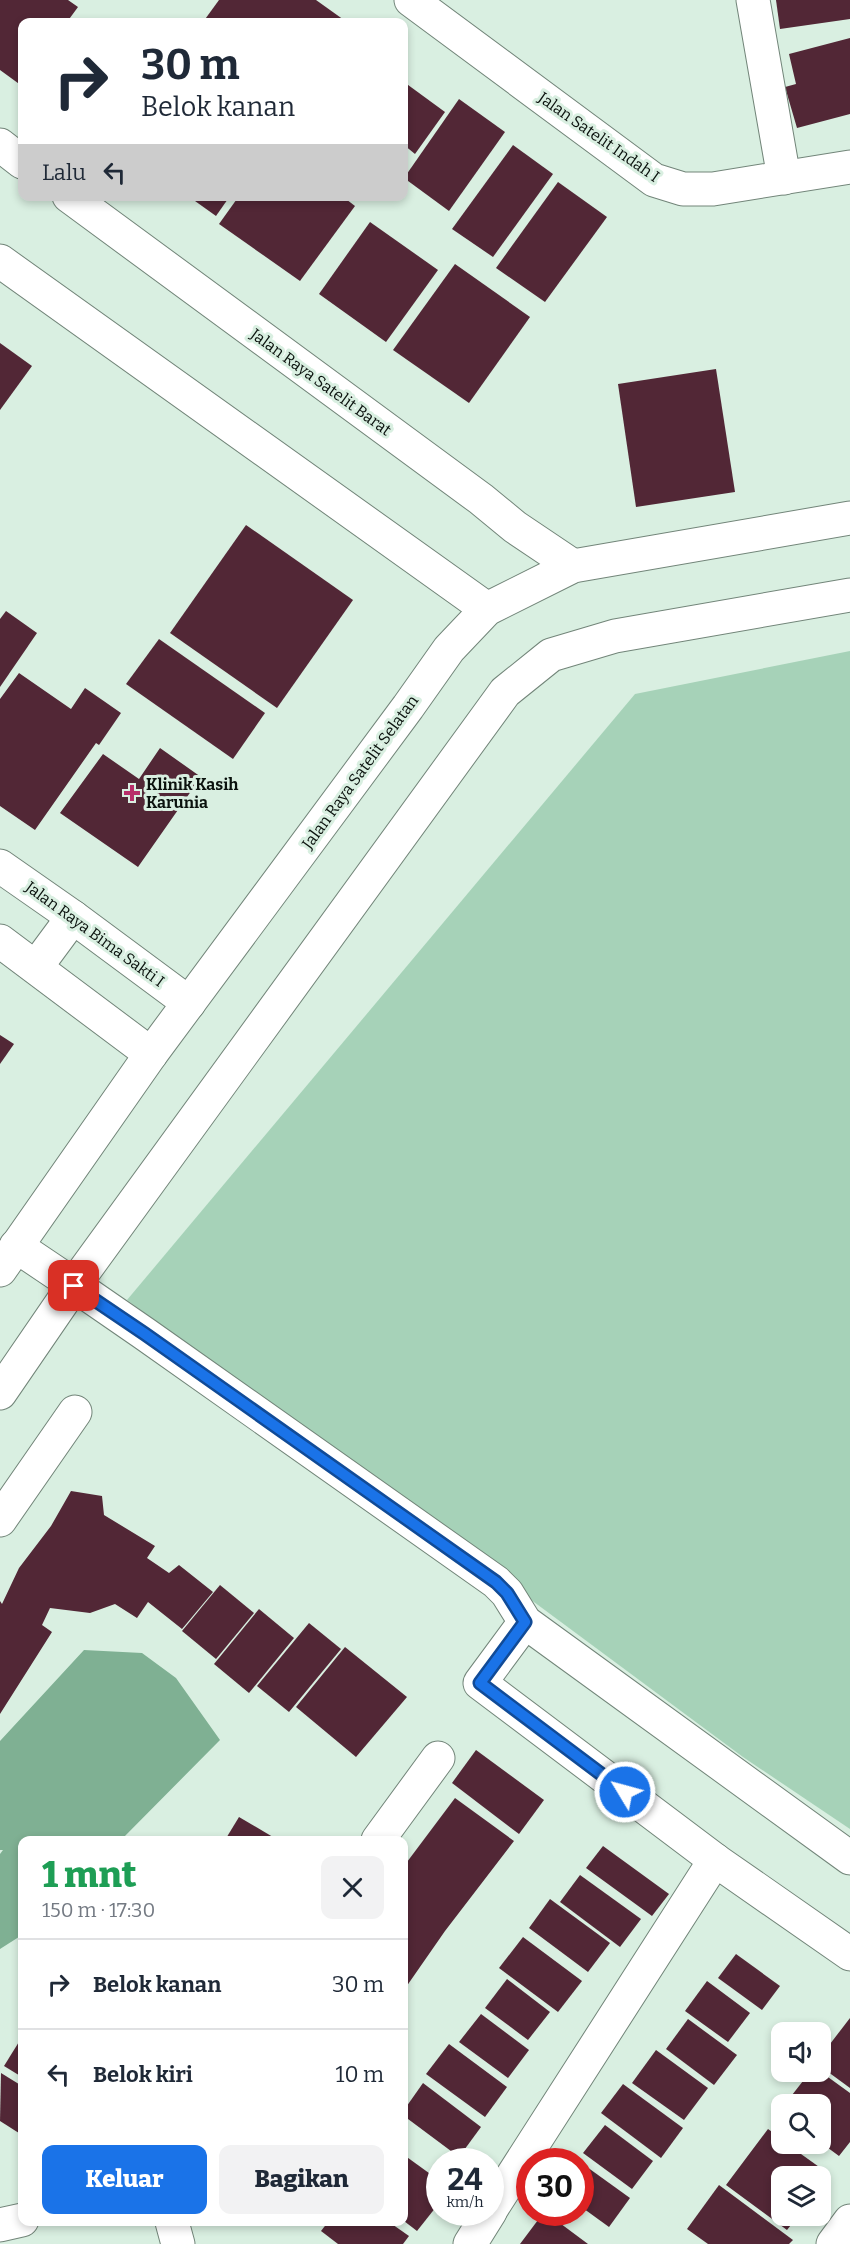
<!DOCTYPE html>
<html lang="id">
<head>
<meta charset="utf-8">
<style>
  :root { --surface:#fff; --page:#f2f2f3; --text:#1f2937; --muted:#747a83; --line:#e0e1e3; --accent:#1a73e8 }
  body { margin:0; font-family:Bitter,serif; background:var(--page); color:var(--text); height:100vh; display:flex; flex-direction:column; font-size:22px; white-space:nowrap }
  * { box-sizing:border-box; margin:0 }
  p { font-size:20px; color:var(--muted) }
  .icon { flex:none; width:33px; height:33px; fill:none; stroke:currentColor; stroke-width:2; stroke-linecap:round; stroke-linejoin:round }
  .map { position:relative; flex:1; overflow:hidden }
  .sheet { position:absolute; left:18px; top:1836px; width:390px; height:390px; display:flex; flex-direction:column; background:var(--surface); border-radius:12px; box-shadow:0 3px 9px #0003 }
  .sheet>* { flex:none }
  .banner { position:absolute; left:18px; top:18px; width:390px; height:183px; border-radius:12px; box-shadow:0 3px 9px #0003; background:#fff; color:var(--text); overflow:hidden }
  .fabs { position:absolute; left:771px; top:2022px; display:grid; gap:12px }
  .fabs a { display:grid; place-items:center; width:60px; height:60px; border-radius:12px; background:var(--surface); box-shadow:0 3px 9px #0003; font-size:30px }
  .speed { position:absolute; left:426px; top:2148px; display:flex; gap:12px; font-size:30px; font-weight:700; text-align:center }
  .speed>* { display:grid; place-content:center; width:78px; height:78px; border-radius:50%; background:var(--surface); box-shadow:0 3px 9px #0003; line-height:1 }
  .speed small { font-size:15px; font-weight:400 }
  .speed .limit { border:9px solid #d22; background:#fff; color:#111 }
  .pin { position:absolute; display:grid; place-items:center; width:51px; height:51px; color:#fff; margin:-26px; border-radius:12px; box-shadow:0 3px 9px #0006 }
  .me { position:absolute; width:66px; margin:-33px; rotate:307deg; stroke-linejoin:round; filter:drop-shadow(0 0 4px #0008) }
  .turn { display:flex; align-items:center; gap:21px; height:126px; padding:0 24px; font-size:27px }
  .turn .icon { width:78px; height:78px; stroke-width:2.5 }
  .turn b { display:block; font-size:42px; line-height:51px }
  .then { display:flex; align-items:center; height:57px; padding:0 24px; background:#0003; gap:12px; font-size:22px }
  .round { display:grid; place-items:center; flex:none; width:63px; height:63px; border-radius:12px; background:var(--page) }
  .overview { display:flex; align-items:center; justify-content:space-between; height:102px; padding:0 24px }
  h1 { font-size:36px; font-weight:800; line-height:45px; color:#1e9e55 }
  .primary-button { display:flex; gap:12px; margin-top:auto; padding:12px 24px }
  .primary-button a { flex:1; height:69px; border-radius:12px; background:var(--accent); color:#fff; font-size:24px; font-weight:800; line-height:69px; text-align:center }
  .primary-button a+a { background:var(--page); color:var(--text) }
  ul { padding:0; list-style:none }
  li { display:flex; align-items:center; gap:18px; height:90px; padding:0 24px; border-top:2px solid var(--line) }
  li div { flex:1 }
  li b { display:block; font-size:22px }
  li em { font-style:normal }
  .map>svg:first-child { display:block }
</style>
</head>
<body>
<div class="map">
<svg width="850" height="2244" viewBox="0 0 850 2244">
  <rect width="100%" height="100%" fill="#d9efe1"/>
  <path fill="#a6d2b8" d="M850,651V1829L743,1757L127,1300L635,694Z"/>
  <path fill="#7fb093" d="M84,1650L142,1653L176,1678L220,1740L121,1840H22V1935L0,1949V1854L3,1850H0V1741Z"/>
  <g fill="#522736">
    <path d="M0,0H68L78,7L67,22H22V86L0,70Z"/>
    <path d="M219,0H316L344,20L342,22H203Z"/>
    <path d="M776,0H850V19L780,29Z"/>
    <path d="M850,38V114L797,128L785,87L796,84L789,54Z"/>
    <path d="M404,82L445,112L415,154L404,145Z"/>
    <path d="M459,99L505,132L449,211L404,178Z"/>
    <path d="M513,145L553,174L493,257L452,229Z"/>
    <path d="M558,182L607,217L545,302L496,268Z"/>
    <path d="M188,196H230L216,216Z"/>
    <path d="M239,196H342L355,206L300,281L219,224Z"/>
    <path d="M370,222L438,270L386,342L319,294Z"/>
    <path d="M455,264L530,317L469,403L393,350Z"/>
    <path d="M0,343L32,366L0,410Z"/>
    <path d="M716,369L735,492L636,507L618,384Z"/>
    <path d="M246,525L353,600L277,708L170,633Z"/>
    <path d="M6,611L37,633L0,687V619Z"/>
    <path d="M159,639L265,713L233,759L126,684Z"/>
    <path d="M19,673L71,709L85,688L121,713L99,745L96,743L35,830L0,806V699Z"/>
    <path d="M160,748L201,777L138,867L60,813L103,754L139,779Z"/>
    <path d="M0,1035L14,1044L0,1064Z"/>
    <path d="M71,1491L102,1496L104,1515L155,1546L147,1558L169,1573L179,1565L213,1592L182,1629L148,1602L137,1618L115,1604L90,1613L50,1608L42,1625L52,1632L0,1714V1601L2,1604L19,1568L51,1526Z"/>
    <path d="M220,1585L254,1613L216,1659L182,1631Z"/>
    <path d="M259,1609L294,1638L249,1693L214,1664Z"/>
    <path d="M309,1623L341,1649L289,1712L257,1686Z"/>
    <path d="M345,1647L407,1697L356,1757L296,1707Z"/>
    <path d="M476,1750L544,1800L519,1834L452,1783Z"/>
    <path d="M455,1798L514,1841L445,1931L404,1990V1866Z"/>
    <path d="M239,1817L278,1840H225Z"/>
    <path d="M603,1846L669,1894L652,1916L586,1868Z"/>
    <path d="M580,1875L641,1919L620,1947L560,1902Z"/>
    <path d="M550,1899L610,1943L588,1972L529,1928Z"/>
    <path d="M523,1937L582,1981L558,2012L499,1968Z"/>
    <path d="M736,1954L780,1986L762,2010L718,1978Z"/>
    <path d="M507,1979L550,2012L528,2040L485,2008Z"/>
    <path d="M707,1981L750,2013L728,2042L685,2011Z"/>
    <path d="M481,2014L529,2050L508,2078L459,2042Z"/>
    <path d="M850,2018V2088L820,2066V2057Z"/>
    <path d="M688,2019L737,2055L714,2085L666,2049Z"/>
    <path d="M22,2037V2077L4,2066Z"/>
    <path d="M449,2044L507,2087L485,2117L426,2074Z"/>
    <path d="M656,2050L708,2088L684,2120L632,2083Z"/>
    <path d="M810,2072H821L850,2093V2142L839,2156L820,2142V2104H785Z"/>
    <path d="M1,2073L22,2086V2135L0,2121Z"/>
    <path d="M423,2083L481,2127L459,2157L404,2116V2110Z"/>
    <path d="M623,2084L683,2128L661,2158L601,2113Z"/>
    <path d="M605,2125L653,2161L632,2189L583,2153Z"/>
    <path d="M768,2129L782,2139V2144H787L829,2174L820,2185V2176H782V2216H798L787,2230L726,2185Z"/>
    <path d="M404,2155L440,2181V2202L417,2231L404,2221Z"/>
    <path d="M580,2162L630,2198L609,2227L580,2206Z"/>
    <path d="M719,2185L793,2240L789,2244H708L687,2229Z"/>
    <path d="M544,2212H545L588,2244H520Z"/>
    <path d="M328,2222H389L409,2236L403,2244H338L321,2231Z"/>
  </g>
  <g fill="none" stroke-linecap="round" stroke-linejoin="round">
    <defs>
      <g id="minor">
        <path d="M411,0L654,180L683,189H713L850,167"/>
        <path d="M753,0L784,178"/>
        <path d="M0,145L22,162"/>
        <path d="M69,196L481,499L515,527L573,566"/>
        <path d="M0,261L487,609"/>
        <path d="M0,866L73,917L189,1003"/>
        <path d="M0,941L151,1054"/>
        <path d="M36,967L73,917"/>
        <path d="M74,1285L145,1334L496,1582L507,1593L525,1622L850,1858"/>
        <path d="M0,1520L75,1412"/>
        <path d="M525,1622L480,1683L715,1860L850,1954"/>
        <path d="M378,1840L438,1758"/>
        <path d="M490,2211L715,1860"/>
        <path d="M172,2222L178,2244"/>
        <path d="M0,2225L22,2220"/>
        <path d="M470,2244L490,2212"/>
        <path d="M833,2244L850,2221"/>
      </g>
      <g id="secondary">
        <path d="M16,1246L74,1285"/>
        <path d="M0,1270L151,1054L408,707L449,649L487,609L573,566L850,518"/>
        <path d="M0,1393L74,1285L505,692L551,655L615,636L850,595"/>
      </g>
    </defs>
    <use href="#minor" stroke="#728579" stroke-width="35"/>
    <use href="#secondary" stroke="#728579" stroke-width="35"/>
    <use href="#minor" stroke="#fff" stroke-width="33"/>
    <use href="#secondary" stroke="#fff" stroke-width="33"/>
  </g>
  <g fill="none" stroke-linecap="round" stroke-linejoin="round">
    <defs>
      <path id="route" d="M74,1286L145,1334L496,1582L507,1593L525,1622L480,1683L625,1792"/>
    </defs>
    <use href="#route" stroke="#114b97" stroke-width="15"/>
    <use href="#route" stroke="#1a73e8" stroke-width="10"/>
  </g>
  <path fill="#b82e6a" stroke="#d9efe1" stroke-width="2" d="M129 784h6v6h6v6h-6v6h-6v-6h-6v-6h6z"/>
  <g text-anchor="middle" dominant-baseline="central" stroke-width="6" stroke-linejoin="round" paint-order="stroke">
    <g font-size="16" fill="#0a110d" stroke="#d9efe1">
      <text transform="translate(599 137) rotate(35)">Jalan Satelit Indah I</text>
      <text transform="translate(321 382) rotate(36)">Jalan Raya Satelit Barat</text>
      <text transform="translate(360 772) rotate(-54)">Jalan Raya Satelit Selatan</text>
      <text transform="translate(95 934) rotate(36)">Jalan Raya Bima Sakti I</text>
    </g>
    <g font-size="16" font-weight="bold" fill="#0a110d" stroke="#d9efe1" text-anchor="start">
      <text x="146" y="784">Klinik Kasih<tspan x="146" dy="18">Karunia</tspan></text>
    </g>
  </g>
</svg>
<div class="fabs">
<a><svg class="icon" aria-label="sound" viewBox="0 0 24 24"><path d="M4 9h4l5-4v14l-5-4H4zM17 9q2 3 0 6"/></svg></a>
<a><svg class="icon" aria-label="search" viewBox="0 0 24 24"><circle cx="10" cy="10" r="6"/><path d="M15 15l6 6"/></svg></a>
<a><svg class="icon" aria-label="layers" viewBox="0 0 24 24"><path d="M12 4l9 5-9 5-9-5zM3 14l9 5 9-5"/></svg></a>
</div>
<div class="speed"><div>24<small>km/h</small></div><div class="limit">30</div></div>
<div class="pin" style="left:74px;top:1286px;background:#d93025"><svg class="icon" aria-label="arrive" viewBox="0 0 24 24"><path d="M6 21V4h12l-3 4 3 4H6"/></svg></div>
<svg class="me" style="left:625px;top:1792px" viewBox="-20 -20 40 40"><circle r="17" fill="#1a73e8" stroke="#fff" stroke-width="3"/><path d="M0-11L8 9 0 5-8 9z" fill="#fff"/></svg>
<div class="banner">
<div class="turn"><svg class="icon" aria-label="right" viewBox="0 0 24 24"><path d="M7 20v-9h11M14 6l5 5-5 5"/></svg><div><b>30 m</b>Belok kanan</div></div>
<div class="then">Lalu<svg class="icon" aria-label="left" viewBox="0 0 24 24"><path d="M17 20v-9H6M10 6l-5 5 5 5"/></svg></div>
</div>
<section class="sheet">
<div class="overview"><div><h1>1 mnt</h1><p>150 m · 17:30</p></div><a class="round"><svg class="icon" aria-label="close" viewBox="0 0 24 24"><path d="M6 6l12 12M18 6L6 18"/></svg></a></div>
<ul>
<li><svg class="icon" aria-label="right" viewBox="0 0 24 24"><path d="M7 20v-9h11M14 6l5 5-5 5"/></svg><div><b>Belok kanan</b></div><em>30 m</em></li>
<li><svg class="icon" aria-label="left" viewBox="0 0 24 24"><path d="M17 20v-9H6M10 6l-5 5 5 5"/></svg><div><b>Belok kiri</b></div><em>10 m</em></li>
</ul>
<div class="primary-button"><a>Keluar</a><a>Bagikan</a></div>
</section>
</div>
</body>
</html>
